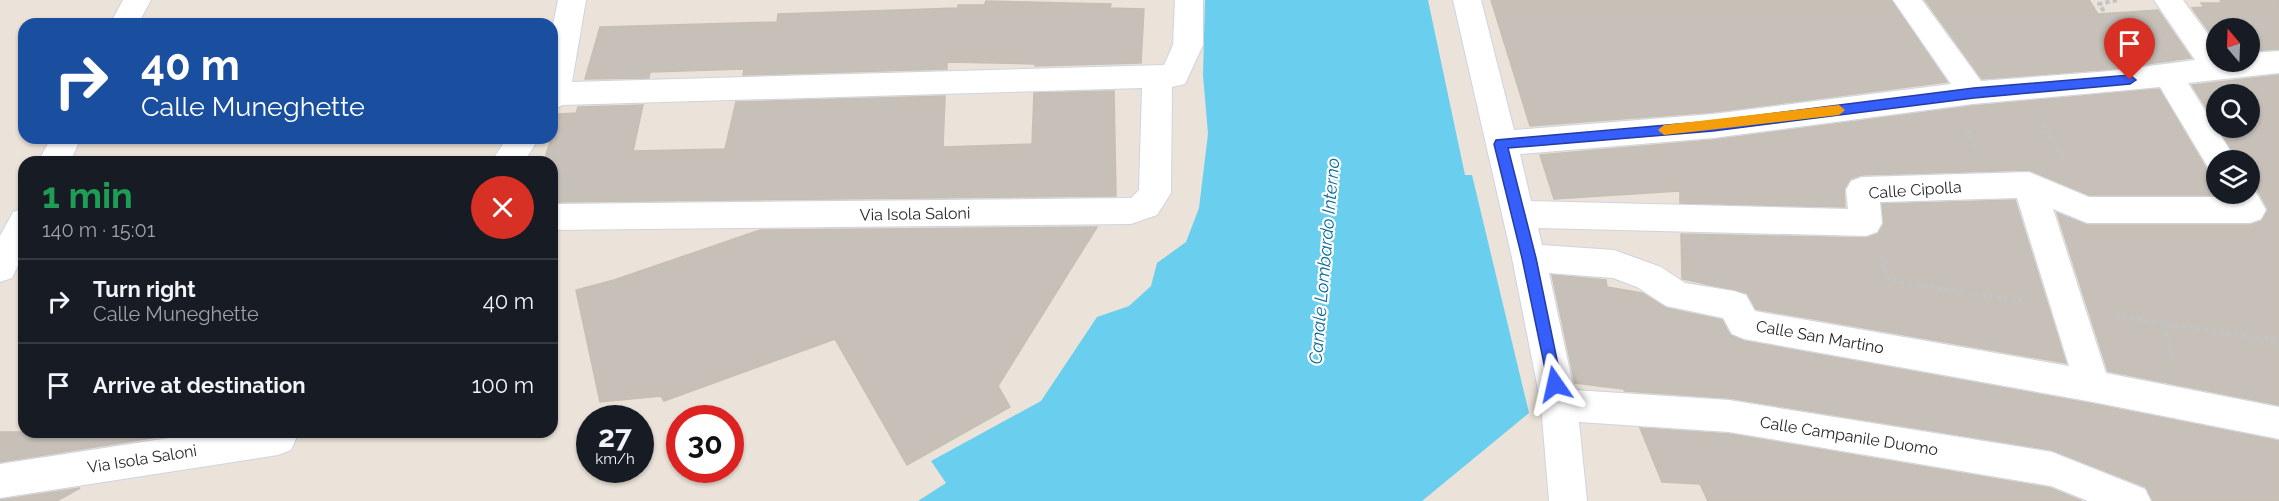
<!DOCTYPE html>
<html lang="en">
<head>
<meta charset="utf-8">
<style>
  :root { --surface:#171b24; --page:#20242c; --text:#f1f3f6; --muted:#9ea1a6; --line:#363941 }
  body { margin:0; font-family:Raleway,sans-serif; background:var(--page); color:var(--text); height:100vh; display:flex; flex-direction:column; font-size:22px; white-space:nowrap }
  * { box-sizing:border-box; margin:0 }
  p { font-size:20px; color:var(--muted) }
  .icon { flex:none; width:33px; height:33px; fill:none; stroke:currentColor; stroke-width:2; stroke-linecap:round; stroke-linejoin:round }
  .map { position:relative; flex:1; overflow:hidden }
  .sheet { position:absolute; left:18px; top:156px; width:540px; height:282px; display:flex; flex-direction:column; background:var(--surface); border-radius:18px; box-shadow:0 2px 4px #0004 }
  .sheet>* { flex:none }
  .guide { position:absolute; left:18px; top:18px; width:540px; height:126px; border-radius:18px; box-shadow:0 2px 4px #0004; background:#1a4fa0; color:#fff; overflow:hidden }
  .needle { width:39px; rotate:341deg }
  .buttons { position:absolute; left:2206px; top:18px; display:grid; gap:12px }
  .buttons a { display:grid; place-items:center; width:54px; height:54px; border-radius:50%; background:var(--surface); box-shadow:0 2px 4px #0004; font-size:30px }
  .speed { position:absolute; left:576px; top:405px; display:flex; gap:12px; font-size:30px; font-weight:700; text-align:center }
  .speed>* { display:grid; place-content:center; width:78px; height:78px; border-radius:50%; background:var(--surface); box-shadow:0 2px 4px #0004; line-height:1 }
  .speed small { font-size:15px; font-weight:400 }
  .speed .limit { border:9px solid #d22; background:#fff; color:#111 }
  .pin { position:absolute; display:grid; place-items:center; width:51px; height:51px; color:#fff; margin:-62px -26px; border-radius:50% 50% 50% 0; rotate:-45deg; box-shadow:0 0 6px #0007 }
  .pin .icon { rotate:45deg }
  .me { position:absolute; width:66px; margin:-33px; rotate:349deg; stroke-linejoin:round; filter:drop-shadow(0 0 4px #0008) }
  .turn { display:flex; align-items:center; gap:21px; height:126px; padding:0 24px; font-size:27px }
  .turn .icon { width:78px; height:78px; stroke-width:2.5 }
  .turn b { display:block; font-size:42px; line-height:51px }
  .round { display:grid; place-items:center; flex:none; width:63px; height:63px; border-radius:32px; background:var(--page) }
  .summary { display:flex; align-items:center; justify-content:space-between; height:102px; padding:0 24px }
  h1 { font-size:36px; font-weight:700; line-height:45px; color:#1e9e55 }
  ul { padding:0; list-style:none }
  li { display:flex; align-items:center; gap:18px; height:84px; padding:0 24px; border-top:2px solid var(--line) }
  li div { flex:1 }
  li b { display:block; font-size:22px }
  li em { font-style:normal }
  .map>svg:first-child { display:block }
</style>
</head>
<body>
<div class="map">
<svg width="2279" height="501" viewBox="0 0 2279 501">
  <rect width="100%" height="100%" fill="#ebe3d9"/>
  <path fill="#6aceef" d="M1205,0H1428L1465,175H1472L1529,413L1422,501H918L946,483L931,461L1041,401L1097,317L1129,306L1151,286L1157,263L1186,242L1199,208L1208,134L1203,75Z"/>
  <g fill="#c6c0b9" stroke="#c6bfb3" stroke-width="1.5">
    <path d="M1491,0H1891L1947,82L1713,112L1530,126Z"/>
    <path d="M1925,0H2089L2098,14L2158,10L2191,58L2111,69L1982,79Z"/>
    <path d="M2220,0H2279V49L2250,51V28H2217V43L2192,8L2204,7L2201,3H2222Z"/>
    <path d="M986,1L1111,4L1110,8L1144,9L1141,63L1035,66V64L947,62V69L743,75L744,69L650,72L649,78L585,79L600,27L777,22L778,14L958,8V5H984Z"/>
    <path d="M2279,75V405L2108,371L2057,213L2087,225H2250L2262,221L2268,209L2254,184L2250,182V160H2238L2218,128H2250V94H2217V125L2192,85Z"/>
    <path d="M2159,89L2207,170L2217,173V194L2223,195H2089L2029,170L1861,175L1850,179L1844,189L1845,207L1680,203V191L1554,199L1540,155L1713,140L1973,106Z"/>
    <path d="M1114,91L1116,196L552,202V162H544L558,114L576,113L578,107L643,105L633,151L725,149L736,102L945,96L943,147L1032,144L1034,93Z"/>
    <path d="M2015,200L2066,363L1756,309L1747,293L1682,279L1681,234L1866,238L1878,234L1884,224L1882,204Z"/>
    <path d="M1097,227L998,386L1010,407L907,465L835,339L664,401L661,396L600,402L576,290L614,280L760,230Z"/>
    <path d="M1552,275L1606,280L1607,287L1642,293L1666,308L1722,320L1730,335L1744,341L2093,404L2279,441V501H2153L2146,487L2052,450L1729,398L1625,391L1623,389L1575,383Z"/>
    <path d="M1640,428L1729,434L2050,488L2082,501H1708L1700,484L1662,482Z"/>
    <path d="M0,432H177L171,435L0,462Z"/>
    <path d="M80,488L57,501H0V500Z"/>
  </g>
  <g fill="none" stroke-linecap="round" stroke-linejoin="round">
    <defs>
      <g id="street">
        <path d="M123,0H151L138,24H110Z"/>
        <path d="M558,0H586L572,82L1164,65L1173,45L1175,0H1203V45L1185,84L1172,87L1171,193L1157,215L1131,224L552,230V204L1131,198L1139,190L1142,88L563,105L552,110V30Z"/>
        <path d="M1453,0H1481L1514,130L1713,114L1951,84L1893,0H1922L1981,81L2111,71L2195,60L2154,0H2183L2217,47V62H2250V53L2279,51V73L2188,83L2236,160H2217V171L2209,169L2160,87L1973,104L1713,138L1520,154L1531,201L1848,209L1846,190L1851,181L1862,177L2029,172L2089,197H2227L2225,194H2250V184L2252,185L2266,210L2261,219L2250,223H2087L2053,209L2106,373L2279,407V439L2093,402L1744,339L1732,334L1723,318L1666,306L1637,287L1613,278L1549,273L1574,390L1729,400L2052,452L2145,489L2151,501H2088L2051,486L1729,432L1579,422L1587,501H1549L1541,405L1512,258ZM2017,198L2069,366L1755,311L1746,295L1734,291L1685,283L1661,267L1614,250L1542,245L1538,228L1866,236L1877,232L1882,223L1880,202Z"/>
        <path d="M51,138H81L70,162H38Z"/>
        <path d="M507,138H539L524,162H491Z"/>
        <path d="M24,208V253L12,278L0,282V236L13,212Z"/>
        <path d="M208,432H299L291,450L278,455L0,498V464Z"/>
      </g>
    </defs>
    <use href="#street" stroke="#cfd3e2" stroke-width="2"/>
    <g stroke="#c3c3c3" stroke-width="4" stroke-dasharray="4.5 3" stroke-linecap="butt">
      <path d="M2117,0L2099,4L2126,44"/>
      <path d="M2043,123L2064,158"/>
      <path d="M1966,130L1976,147"/>
      <path d="M1881,256L1888,280L2022,301"/>
      <path d="M2115,316L2279,341"/>
      <path d="M2164,324L2174,360"/>
    </g>
    <use href="#street" fill="#fff" fill-rule="evenodd"/>
  </g>
  <path fill="#365efb" stroke="#233da3" stroke-width="1.5" d="M2130,75L2136,80L2130,84L1974,98L1713,131L1508,148L1536,258L1562,384L1560,388L1555,390L1549,388L1522,258L1494,144L1496,140L1713,121L1974,88Z"/>
  <path fill="#f59e0b" d="M1839,105L1845,110L1839,115L1664,135L1658,130L1664,125Z"/>
  <g text-anchor="middle" dominant-baseline="central" stroke-width="4.5" stroke-linejoin="round" paint-order="stroke">
    <g font-size="16" fill="#282828" stroke="#fff">
      <text transform="translate(1915 190) rotate(-4)">Calle Cipolla</text>
      <text transform="translate(915 214) rotate(-1)">Via Isola Saloni</text>
      <text transform="translate(1820 337) rotate(10)">Calle San Martino</text>
      <text transform="translate(1849 436) rotate(9)">Calle Campanile Duomo</text>
      <text transform="translate(142 459) rotate(-9)">Via Isola Saloni</text>
    </g>
    <g font-size="18" font-style="italic" fill="#0c6b99" stroke="#fff">
      <text transform="translate(1324 261) rotate(-85)">Canale Lombardo Interno</text>
    </g>
  </g>
</svg>
<div class="buttons">
<a><svg class="needle" viewBox="-14 -14 28 28"><path d="M0-13l5 13h-10z" fill="#e53935"/><path d="M0 13l5-13h-10z" fill="#9ea1a6"/></svg></a>
<a><svg class="icon" aria-label="search" viewBox="0 0 24 24"><circle cx="10" cy="10" r="6"/><path d="M15 15l6 6"/></svg></a>
<a><svg class="icon" aria-label="layers" viewBox="0 0 24 24"><path d="M12 4l9 5-9 5-9-5zM3 14l9 5 9-5"/></svg></a>
</div>
<div class="speed"><div>27<small>km/h</small></div><div class="limit">30</div></div>
<div class="pin" style="left:2130px;top:80px;background:#d93025"><svg class="icon" aria-label="arrive" viewBox="0 0 24 24"><path d="M6 21V4h12l-3 4 3 4H6"/></svg></div>
<svg class="me" style="left:1555px;top:384px" viewBox="-20 -20 40 40"><path d="M0-17L14 15 0 8-14 15z" fill="#365efb" stroke="#fff" stroke-width="4"/></svg>
<div class="guide">
<div class="turn"><svg class="icon" aria-label="right" viewBox="0 0 24 24"><path d="M7 20v-9h11M14 6l5 5-5 5"/></svg><div><b>40 m</b>Calle Muneghette</div></div>
</div>
<section class="sheet">
<div class="summary"><div><h1>1 min</h1><p>140 m · 15:01</p></div><a class="round" style="background:#d93025;color:#fff"><svg class="icon" aria-label="close" viewBox="0 0 24 24"><path d="M6 6l12 12M18 6L6 18"/></svg></a></div>
<ul>
<li><svg class="icon" aria-label="right" viewBox="0 0 24 24"><path d="M7 20v-9h11M14 6l5 5-5 5"/></svg><div><b>Turn right</b><p>Calle Muneghette</p></div><em>40 m</em></li>
<li><svg class="icon" aria-label="arrive" viewBox="0 0 24 24"><path d="M6 21V4h12l-3 4 3 4H6"/></svg><div><b>Arrive at destination</b></div><em>100 m</em></li>
</ul>
</section>
</div>
</body>
</html>
